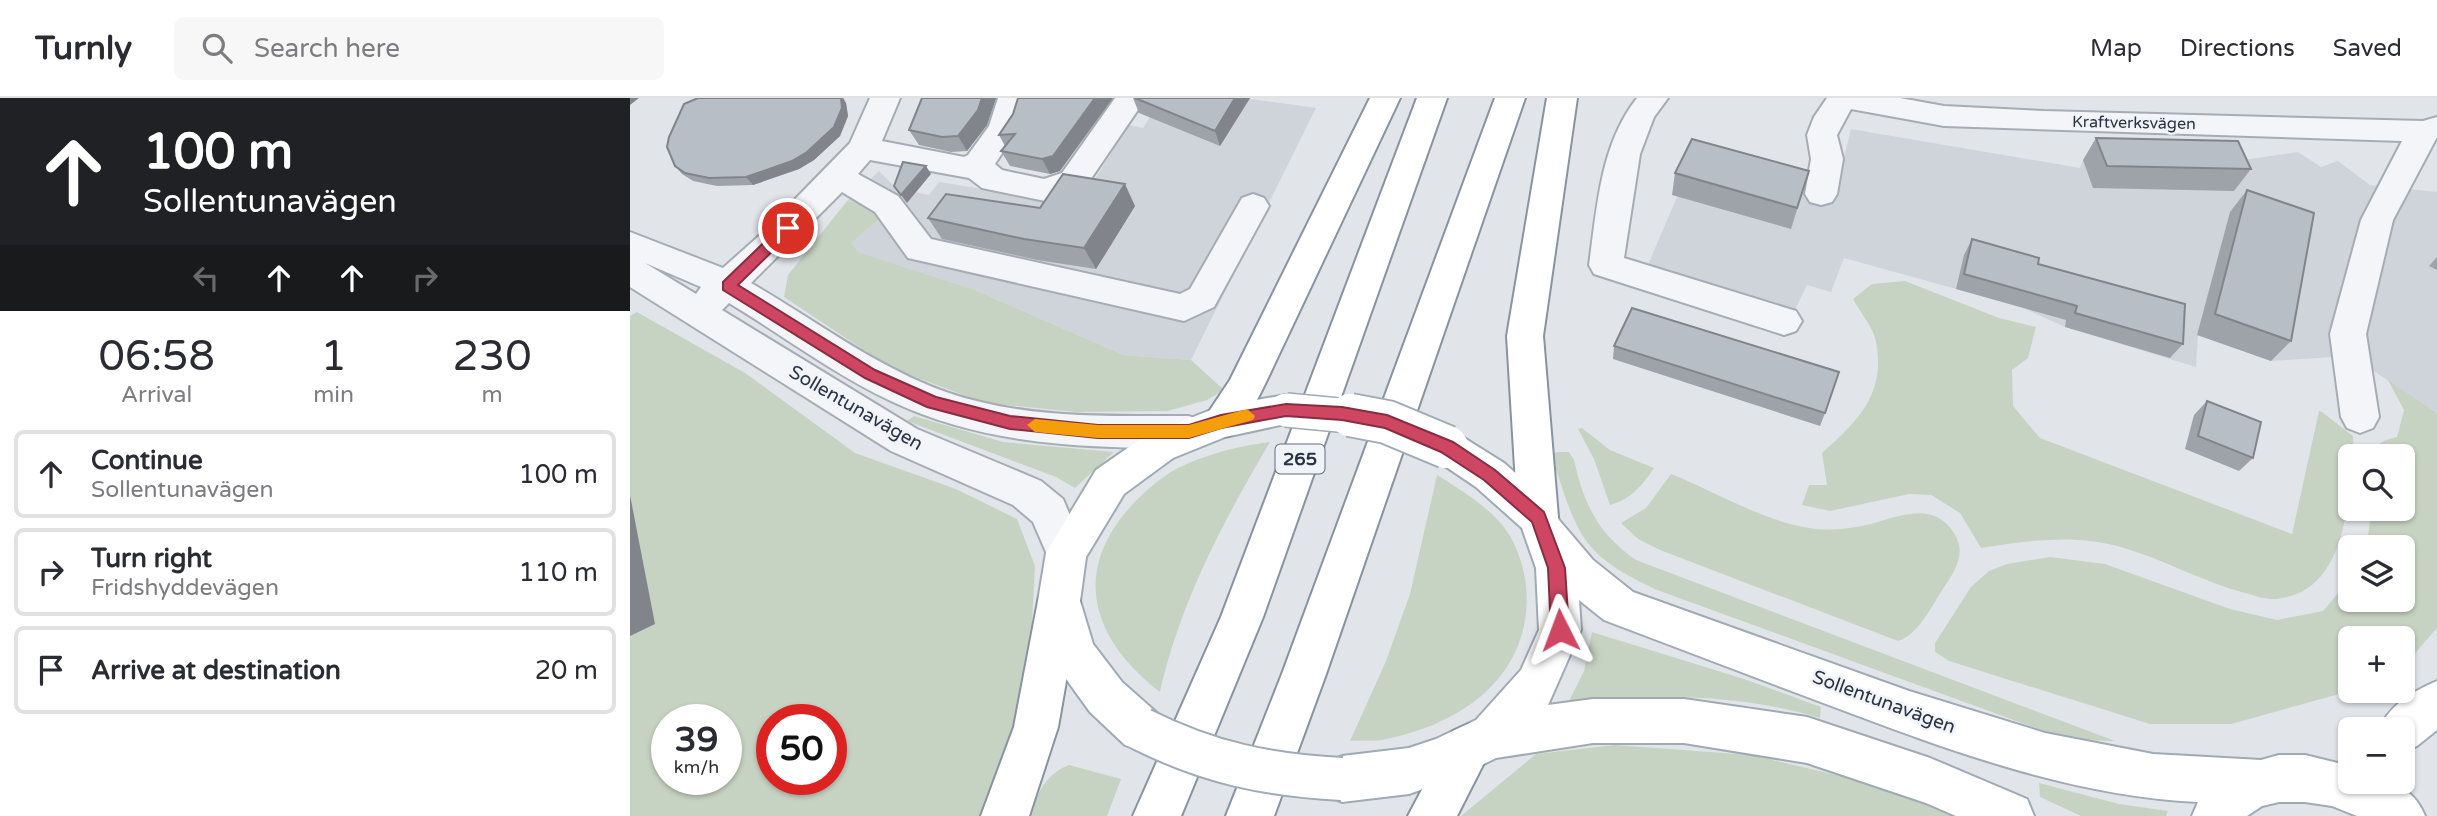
<!DOCTYPE html>
<html lang="en">
<head>
<meta charset="utf-8">
<style>
  :root { --surface:#fff; --page:#f7f7f7; --text:#2b2b33; --muted:#7c7c81; --line:#e1e1e2 }
  body { margin:0; font-family:"Varela Round",sans-serif; background:var(--page); color:var(--text); height:100vh; display:flex; flex-direction:column; font-size:26px; white-space:nowrap }
  * { box-sizing:border-box; margin:0 }
  p { font-size:23px; color:var(--muted) }
  .icon { flex:none; width:38px; height:38px; fill:none; stroke:currentColor; stroke-width:2; stroke-linecap:round; stroke-linejoin:round }
  .map { position:relative; flex:1; overflow:hidden }
  .details { display:flex; flex-direction:column; background:var(--surface); width:630px }
  .details>* { flex:none }
  .hud { background:#202124; color:#fff; overflow:hidden }
  .controls { position:absolute; left:1708px; top:346px; display:grid; gap:14px }
  .controls a { display:grid; place-items:center; width:77px; height:77px; border-radius:10px; background:var(--surface); box-shadow:0 2px 5px #0004; font-size:35px }
  .speed { position:absolute; left:21px; top:606px; display:flex; gap:14px; font-size:35px; font-weight:700; text-align:center }
  .speed>* { display:grid; place-content:center; width:91px; height:91px; border-radius:50%; background:var(--surface); box-shadow:0 2px 5px #0004; line-height:1 }
  .speed small { font-size:18px; font-weight:400 }
  .speed .limit { border:10px solid #d22; background:#fff; color:#111 }
  .pin { position:absolute; display:grid; place-items:center; width:60px; height:60px; color:#fff; margin:-30px; border:4px solid #fff; border-radius:50%; box-shadow:0 2px 7px #0007 }
  .me { position:absolute; width:77px; margin:-38px; rotate:357deg; stroke-linejoin:round; filter:drop-shadow(0 0 5px #0008) }
  .turn { display:flex; align-items:center; gap:24px; height:147px; padding:0 28px; font-size:32px }
  .turn .icon { width:91px; height:91px; stroke-width:2.5 }
  .turn b { display:block; font-size:49px; line-height:60px }
  .lanes { display:flex; align-items:center; height:66px; padding:0 28px; background:#0003; justify-content:center; gap:35px; direction:ltr }
  .lanes .off { opacity:.35 }
  .eta { display:flex; justify-content:space-evenly; align-items:center; height:119px; text-align:center }
  .eta b { font-size:42px; font-weight:600; line-height:49px }
  ul { padding:0; list-style:none }
  li { display:flex; align-items:center; gap:21px; height:88px; margin:0 14px 10px; padding:0 14px; border:4px solid var(--line); border-radius:10px }
  li div { flex:1 }
  li b { display:block; font-size:26px }
  li em { font-style:normal }
  header { display:flex; align-items:center; gap:42px; box-sizing:border-box; height:98px; padding:0 35px; background:var(--surface); border-bottom:2px solid var(--line) }
  header strong { font-size:33px }
  nav { display:flex; gap:38px; margin-inline-start:auto; font-size:24px }
  .search { width:490px; height:63px; background:var(--page); display:flex; align-items:center; gap:18px; box-sizing:border-box; padding:0 24px; border-radius:10px; color:var(--muted); font-size:26px }
  main { display:flex; flex:1; min-height:0 }
  .map>svg:first-child { display:block }
</style>
</head>
<body>
<header>
<strong>Turnly</strong>
<div class="search"><svg class="icon" aria-label="search" viewBox="0 0 24 24"><circle cx="10" cy="10" r="6"/><path d="M15 15l6 6"/></svg>Search here</div>
<nav><a>Map</a><a>Directions</a><a>Saved</a></nav>
</header>
<main>
<section class="details">
<div class="hud">
<div class="turn"><svg class="icon" aria-label="ahead" viewBox="0 0 24 24"><path d="M12 20V5M6 11l6-6 6 6"/></svg><div><b>100 m</b>Sollentunavägen</div></div>
<div class="lanes"><svg class="icon off" aria-label="left" viewBox="0 0 24 24"><path d="M17 20v-9H6M10 6l-5 5 5 5"/></svg><svg class="icon" aria-label="ahead" viewBox="0 0 24 24"><path d="M12 20V5M6 11l6-6 6 6"/></svg><svg class="icon" aria-label="ahead" viewBox="0 0 24 24"><path d="M12 20V5M6 11l6-6 6 6"/></svg><svg class="icon off" aria-label="right" viewBox="0 0 24 24"><path d="M7 20v-9h11M14 6l5 5-5 5"/></svg></div>
</div>
<div class="eta">
<div><b>06:58</b><p>Arrival</p></div>
<div><b>1</b><p>min</p></div>
<div><b>230</b><p>m</p></div>
</div>
<ul>
<li><svg class="icon" aria-label="ahead" viewBox="0 0 24 24"><path d="M12 20V5M6 11l6-6 6 6"/></svg><div><b>Continue</b><p>Sollentunavägen</p></div><em>100 m</em></li>
<li><svg class="icon" aria-label="right" viewBox="0 0 24 24"><path d="M7 20v-9h11M14 6l5 5-5 5"/></svg><div><b>Turn right</b><p>Fridshyddevägen</p></div><em>110 m</em></li>
<li><svg class="icon" aria-label="arrive" viewBox="0 0 24 24"><path d="M6 21V4h12l-3 4 3 4H6"/></svg><div><b>Arrive at destination</b></div><em>20 m</em></li>
</ul>
</section>
<div class="map">
<svg width="1807" height="718" viewBox="0 0 1807 718">
  <rect width="100%" height="100%" fill="#e1e5ea"/>
  <g fill="#cfd4db">
    <path d="M532,0H614L686,10L561,262L494,257L345,192L227,154L221,145L235,106L217,103L249,73L266,90L299,97L309,84L433,104L456,95L499,27L513,30Z"/>
    <path d="M1221,31L1450,70L1453,62L1592,65L1668,54L1691,69L1708,63L1740,87L1807,94V315L1721,258L1641,263L1568,237L1566,269L1435,229L1391,209L1214,160L1201,194L1177,187L1164,214L1017,169L1047,99L1058,63L1175,95L1204,101Z"/>
  </g>
  <g fill="#c7d3c2" fill-rule="evenodd">
    <path d="M217,103L235,106L250,120L221,145L228,154L345,192L494,257L561,262L594,292L577,302L538,313L446,314L355,305L261,270L154,199L158,177Z"/>
    <path d="M1275,183L1369,220L1406,229L1398,260L1382,272L1383,308L1410,340L1662,436L1689,313L1692,314L1723,338L1724,359H1720C1720,412 1712,500 1641,501C1633,501 1623,497 1615,495C1573,484 1535,462 1494,450C1446,436 1400,442 1351,450L1330,415L1301,397L1279,396L1200,413L1172,407L1179,387H1197L1192,355C1228,323 1256,296 1246,244C1244,230 1230,214 1223,201L1242,186Z"/>
    <path d="M7,214L115,275L225,355L326,391L387,421L405,468L399,582L360,718H0V218ZM37,621H96V681H37ZM142,621H201V681H142Z"/>
    <path d="M1758,282L1807,315V530L1773,569V541H1720V593L1601,626H1520L1319,563L1305,554V545L1341,489L1359,473L1377,466L1420,459L1475,466L1600,511L1647,522L1693,513L1720,481V502H1773V450H1736L1742,411H1773V359H1746C1746,343 1753,343 1767,339L1774,312Z"/>
    <path d="M284,318L373,344L484,354L445,390L426,379L277,323Z"/>
    <path d="M952,330L980,352L1024,370C1012,388 1001,401 980,407L964,361L948,331Z"/>
    <path d="M640,344C594,422 550,504 530,594C468,546 440,482 495,415C509,398 528,381 548,370C577,356 608,348 640,344Z"/>
    <path d="M927,354H939L944,362C954,406 968,436 1006,462L1485,643L1450,642L1411,632L1027,492C998,478 966,463 950,433C937,410 930,381 921,357Z"/>
    <path d="M1041,376C1086,394 1131,422 1179,430C1197,433 1215,431 1232,428C1263,422 1301,399 1324,435C1336,454 1327,470 1315,488C1303,505 1289,537 1268,543L1030,452L1008,441L991,425L1016,410Z"/>
    <path d="M807,377C832,393 865,412 880,438C893,461 899,489 896,515C888,588 824,627 757,641C745,644 732,642 720,643L756,563L780,496Z"/>
    <path d="M962,534L1114,581L1191,609L1190,620C1109,596 1020,594 937,607L954,573Z"/>
    <path d="M985,647L1121,657L1262,690L1324,718H831L906,656Z"/>
    <path d="M439,667L491,681L477,718H400C407,695 416,676 439,667Z"/>
    <path d="M1409,685L1489,706L1538,713L1536,718H1451L1410,699Z"/>
  </g>
  <g fill="none" stroke-linecap="round" stroke-linejoin="round">
    <defs>
      <g id="minor">
        <path d="M240,0H270L252,43L334,59L338,57L359,28L368,0H398L389,30L365,66L372,72L414,81L432,75L485,0H516L454,91L415,103L352,90L339,80L240,62L228,76L268,98L301,141L550,196L560,191L612,100L623,96L634,100L639,108L584,209L554,223L278,160L245,114L212,94L121,185C185,222 246,269 316,294C393,321 478,318 559,318L572,323L578,334L572,345L559,350C457,350 357,348 263,304C205,277 154,238 99,205L92,212L287,331L411,383L433,401L456,455L450,468L436,473L422,468L403,424L383,407L261,353L0,189V159L3,160L0,159V134L93,170L130,137L220,45ZM15,165L71,189L66,196Z"/>
        <path d="M1007,0H1038L1024,19L1010,56L994,160L1166,213L1172,223L1166,233L1154,237L964,176L959,167C967,110 970,47 1007,0Z"/>
        <path d="M1197,0H1270L1314,8L1414,13L1793,23L1807,19V39L1763,122L1736,236L1749,319L1743,330L1730,335L1717,330L1711,319L1700,236L1731,122L1772,43L1314,28L1221,11L1207,37L1213,61L1207,96L1202,104L1191,107L1180,104L1175,96L1181,61L1177,37L1184,19Z"/>
      </g>
      <g id="major">
        <path d="M656,297L669,301L675,312L669,323L595,339L543,360L494,396L456,459L450,503L463,546L492,584L527,615L534,631L527,647L511,653L495,647L460,614L429,571L408,503L416,455L466,372L515,338L591,308Z"/>
        <path d="M817,333L831,338L874,365L922,407L929,422L963,462L1003,494L1279,593L1415,635L1523,656L1631,662L1649,657H1675L1720,668V684C1754,684 1780,682 1795,718H1727L1702,708L1675,704H1649L1632,708L1617,718H1562L1568,704C1442,698 1321,653 1204,609C1127,580 1050,551 974,522L949,502L951,532L918,607L963,601H1054L1177,619L1300,660L1397,701L1404,718H1326L1296,705L1177,665L1054,645H963L866,660L829,678L779,696L712,704L696,697L689,681L696,665L712,658L779,650L806,641L846,622L891,572L909,532L906,470L892,430L846,389L803,360L798,349L803,338Z"/>
        <path d="M1807,583V632L1787,648L1773,654V632H1749C1758,608 1783,593 1807,583Z"/>
      </g>
      <g id="highway">
        <path d="M740,0H770L644,267C636,284 618,324 604,335C596,341 586,338 578,335L572,324L600,282Z"/>
        <path d="M787,0H817L633,519L551,718H503L591,519Z"/>
        <path d="M865,0H895L696,576L644,718H596L652,576Z"/>
        <path d="M917,0H947L913,238L928,419L922,431L908,437L894,431L888,419L877,238Z"/>
        <path d="M429,484L444,489L450,503L428,629L399,718H351L384,629L408,503L414,489Z"/>
        <path d="M839,626L855,633L862,649L827,718H778L823,633Z"/>
      </g>
    </defs>
    <use href="#minor" stroke="#a6acb4" stroke-width="4"/>
    <use href="#major" stroke="#a0aab5" stroke-width="4"/>
    <use href="#highway" stroke="#8893a0" stroke-width="4"/>
    <use href="#minor" fill="#f3f5f8" fill-rule="evenodd"/>
    <use href="#major" fill="#fff" fill-rule="evenodd"/>
    <use href="#highway" fill="#fff" fill-rule="evenodd"/>
    <defs>
      <path id="major-bridge-far1" d="M656,312L730,319"/>
      <g id="major-bridge">
        <path d="M720,317L757,324L817,349"/>
        <path d="M511,631C579,665 637,677 712,681"/>
      </g>
    </defs>
    <use href="#major-bridge-far1" stroke="#a0aab5" stroke-width="36" stroke-linecap="butt"/>
    <use href="#major-bridge" stroke="#a0aab5" stroke-width="46" stroke-linecap="butt"/>
    <use href="#major-bridge-far1" stroke="#fff" stroke-width="33"/>
    <use href="#major-bridge" stroke="#fff" stroke-width="42"/>
  </g>
  <g fill="#9ea3aa">
    <path d="M68,0H213L216,5L218,18L210,38L184,62L169,71L123,87L87,88L63,83L52,76L45,68Z"/>
    <path d="M292,0H366L357,27L337,53L321,54L289,47L279,32Z"/>
    <path d="M503,0H620L590,48L509,15Z"/>
    <path d="M383,16L430,73L420,76L380,68L371,53L375,48L369,37Z"/>
    <path d="M1466,40L1621,71L1604,93L1463,90L1453,62Z"/>
    <path d="M1179,73L1161,131L1042,97L1045,75Z"/>
    <path d="M1617,92L1661,243L1641,263L1567,237L1600,114Z"/>
    <path d="M505,108L466,171L407,162L312,141L298,120L410,110Z"/>
    <path d="M1342,141L1408,166L1553,246L1540,260L1435,229L1436,222L1326,191L1334,157Z"/>
    <path d="M1807,159V172L1799,168Z"/>
    <path d="M984,248L1195,315L1190,328L983,261Z"/>
    <path d="M1577,303L1623,360L1609,373L1555,351L1564,317Z"/>
  </g>
  <g fill="#81858b">
    <path d="M0,0H9L0,7Z"/>
    <path d="M211,0H213L216,5L218,18L210,38L184,62L169,71L123,87L116,79Z"/>
    <path d="M352,0H366L357,27L337,53L328,38Z"/>
    <path d="M465,0H483L430,73L420,76L412,61Z"/>
    <path d="M605,0H620L590,48L585,33Z"/>
    <path d="M296,68L301,76L277,105L271,97Z"/>
    <path d="M495,86L505,108L466,171L454,150Z"/>
    <path d="M0,397L25,526L0,538Z"/>
  </g>
  <g fill="#b8bec6" stroke="#81858b" stroke-width="2">
    <path d="M68,0H211L212,10L204,29L177,54L162,63L116,79L79,80L55,75L45,68L37,49L39,39L54,6Z"/>
    <path d="M292,0H352L348,12L328,38L312,39L279,32Z"/>
    <path d="M388,0H465L423,58L412,61L371,53L385,36L369,37L383,16Z"/>
    <path d="M505,0H605L585,33Z"/>
    <path d="M1466,40L1608,43L1621,71L1477,68Z"/>
    <path d="M1062,41L1179,73L1167,110L1045,75Z"/>
    <path d="M273,64L296,68L271,97L264,88Z"/>
    <path d="M433,76L495,86L454,150L394,141L298,120L316,96L410,110Z"/>
    <path d="M1617,92L1684,115L1661,243L1585,216Z"/>
    <path d="M1342,141L1409,160L1408,166L1555,206L1553,246L1445,215L1447,208L1334,176Z"/>
    <path d="M1002,210L1209,274L1195,315L984,248Z"/>
    <path d="M1577,303L1631,324L1623,360L1568,338Z"/>
  </g>
  <path fill="#ce4662" stroke="#862e40" stroke-width="2" d="M158,125L165,130L163,133L108,187L245,272L306,299L380,318L468,327H559L591,317L656,306L712,309L757,317L823,344L865,372L914,414L935,470L939,532L937,538L930,540L924,538L921,532L918,470L902,424L854,382L811,354L755,330L712,322L656,318L591,330L559,340H468L380,331L297,309L235,280L93,192V184L153,126Z"/>
  <path fill="#f59e0b" d="M617,311L625,318L623,322L559,340H468L405,334L397,327L405,321L468,327H559Z"/>
  <g text-anchor="middle" dominant-baseline="central" stroke-width="5" stroke-linejoin="round" paint-order="stroke">
    <g font-size="16" fill="#293341" stroke="#f0f3f7">
      <text transform="translate(1504 25) rotate(1)">Kraftverksvägen</text>
    </g>
    <rect fill="#f0f3f7" stroke="#656d78" stroke-width="2" x="645.5" y="346.5" width="49" height="29" rx="5"/>
    <g font-size="18" font-weight="bold" fill="#293341">
      <text x="670" y="361">265</text>
    </g>
    <g font-size="19" fill="#293341" stroke="#f0f3f7">
      <text transform="translate(226 310) rotate(30)">Sollentunavägen</text>
      <text transform="translate(1254 604) rotate(20)">Sollentunavägen</text>
    </g>
  </g>
</svg>
<div class="controls">
<a><svg class="icon" aria-label="search" viewBox="0 0 24 24"><circle cx="10" cy="10" r="6"/><path d="M15 15l6 6"/></svg></a>
<a><svg class="icon" aria-label="layers" viewBox="0 0 24 24"><path d="M12 4l9 5-9 5-9-5zM3 14l9 5 9-5"/></svg></a>
<a>+</a>
<a>−</a>
</div>
<div class="speed"><div>39<small>km/h</small></div><div class="limit">50</div></div>
<div class="pin" style="left:158px;top:130px;background:#d93025"><svg class="icon" aria-label="arrive" viewBox="0 0 24 24"><path d="M6 21V4h12l-3 4 3 4H6"/></svg></div>
<svg class="me" style="left:930px;top:532px" viewBox="-20 -20 40 40"><path d="M0-17L14 15 0 8-14 15z" fill="#ce4662" stroke="#fff" stroke-width="4"/></svg>
</div>
</main>
</body>
</html>
